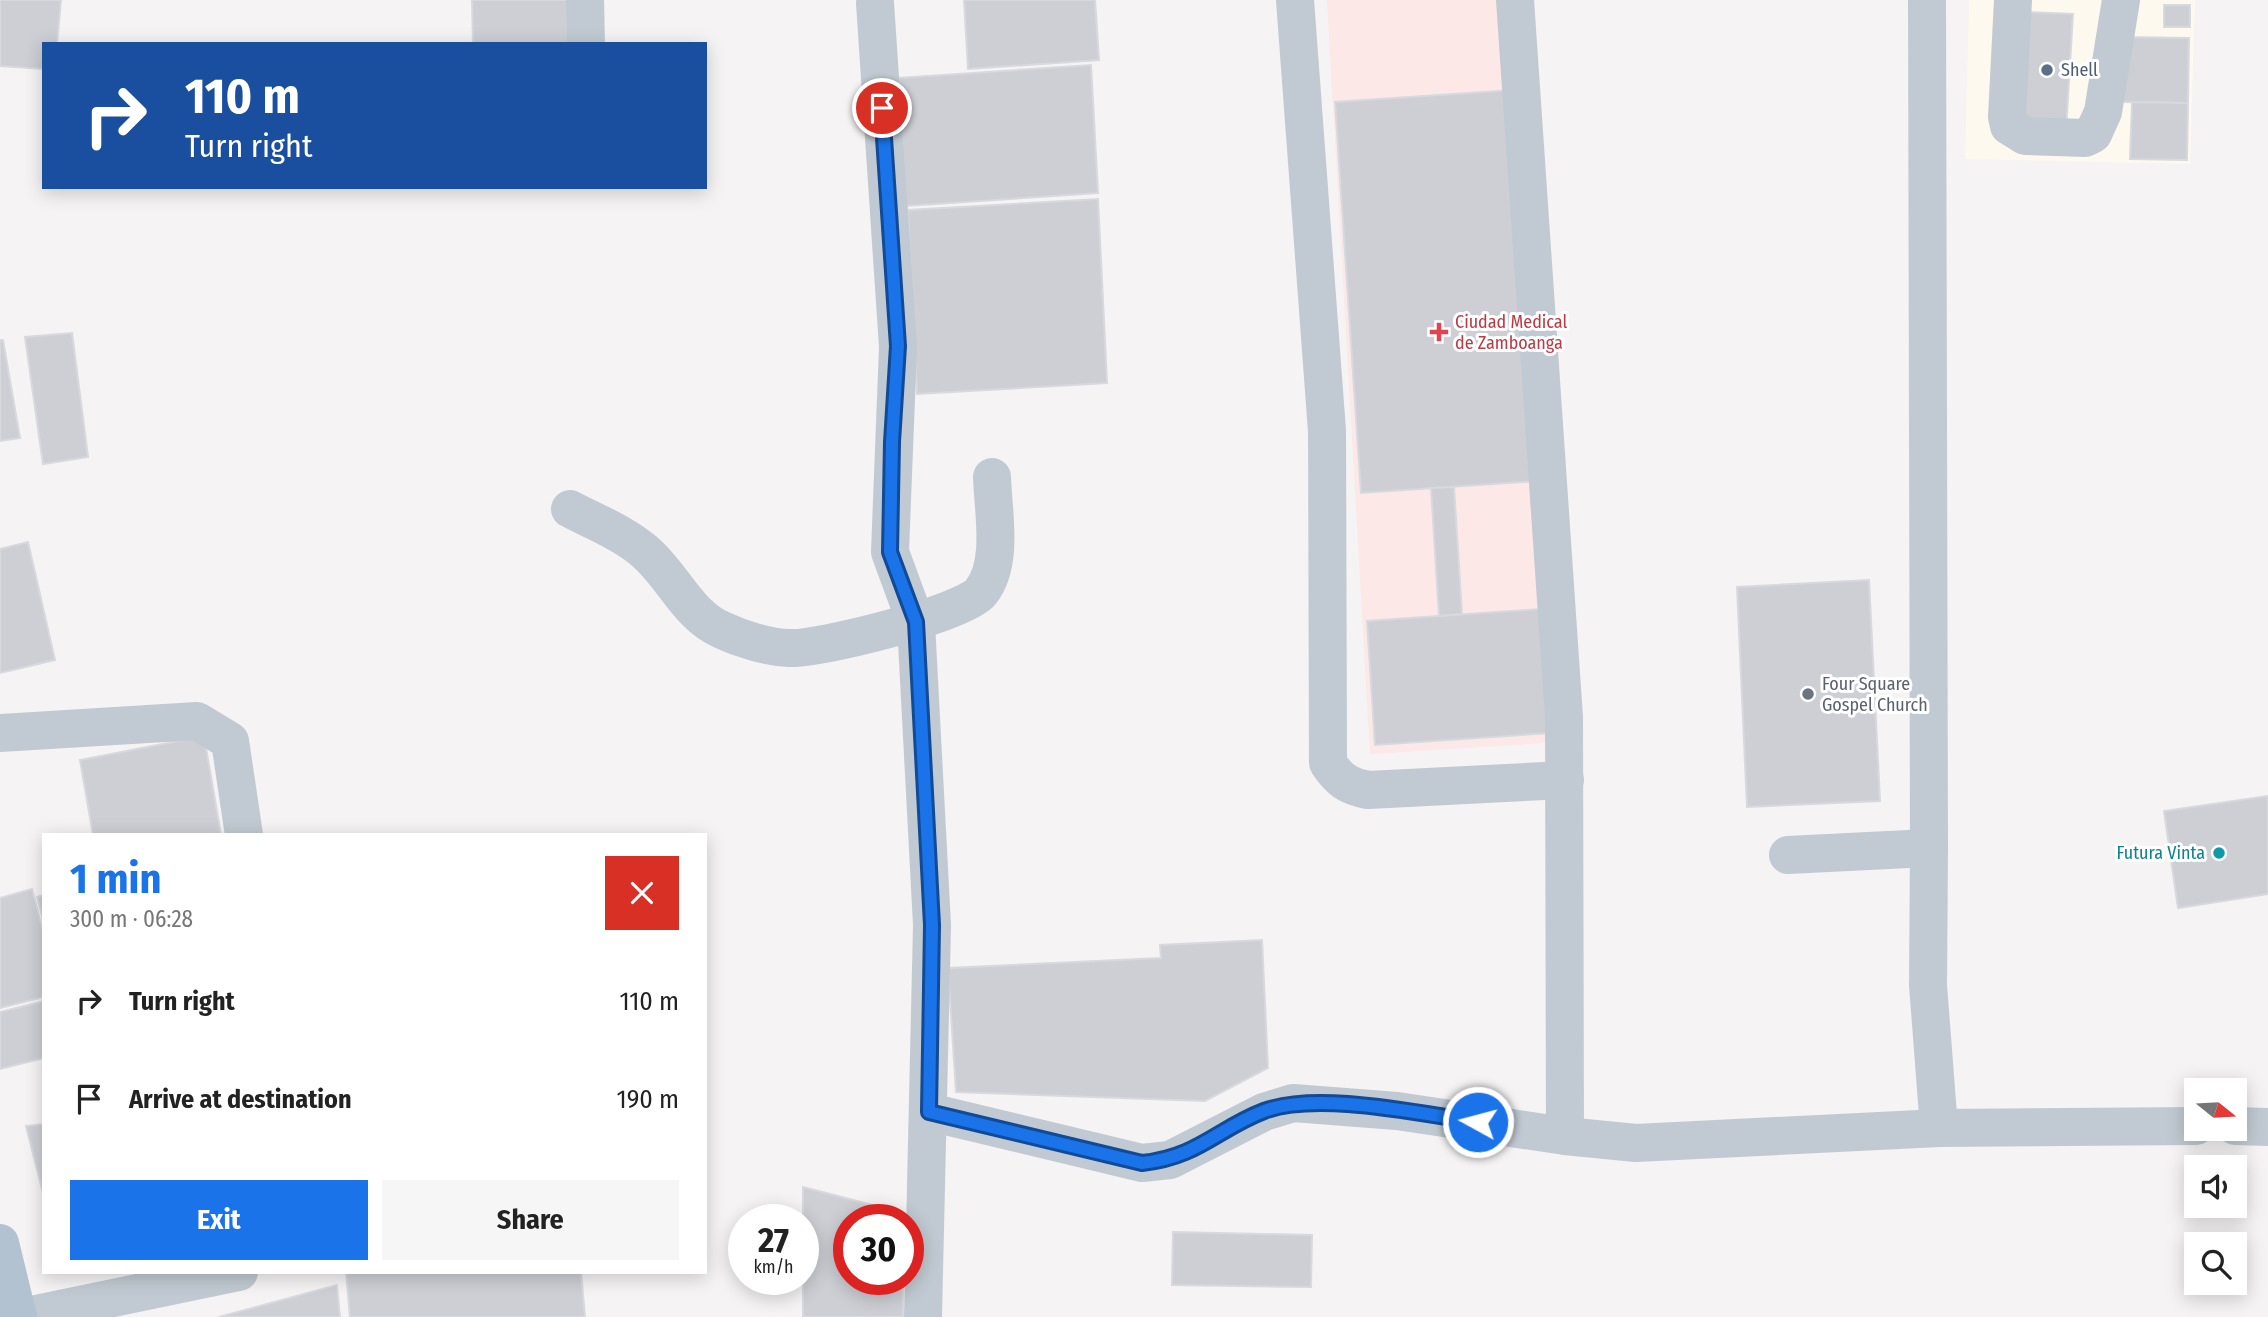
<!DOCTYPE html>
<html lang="en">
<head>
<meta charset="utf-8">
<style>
  :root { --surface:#fff; --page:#f6f6f6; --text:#222; --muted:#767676; --accent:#1a73e8 }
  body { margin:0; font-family:"Fira Sans Condensed",sans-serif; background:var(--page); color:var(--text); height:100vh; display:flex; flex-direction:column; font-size:26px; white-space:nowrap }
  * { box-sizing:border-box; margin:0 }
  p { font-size:23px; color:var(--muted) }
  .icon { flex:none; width:38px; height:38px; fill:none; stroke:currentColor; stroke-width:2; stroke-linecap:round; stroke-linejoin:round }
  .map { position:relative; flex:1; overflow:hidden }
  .panel { position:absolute; left:42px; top:833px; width:665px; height:441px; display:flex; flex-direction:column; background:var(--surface); border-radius:0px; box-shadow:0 4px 18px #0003 }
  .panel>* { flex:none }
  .guide { position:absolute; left:42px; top:42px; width:665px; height:147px; border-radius:0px; box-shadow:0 4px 18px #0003; background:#1a4fa0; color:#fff; overflow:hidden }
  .needle { width:46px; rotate:108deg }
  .controls { position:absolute; left:2184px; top:1078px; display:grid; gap:14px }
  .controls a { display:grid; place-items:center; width:63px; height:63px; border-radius:0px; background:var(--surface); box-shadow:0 4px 18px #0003; font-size:35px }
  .speed { position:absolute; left:728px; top:1204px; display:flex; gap:14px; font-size:35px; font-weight:700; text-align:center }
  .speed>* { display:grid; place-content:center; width:91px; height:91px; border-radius:50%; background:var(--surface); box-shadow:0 4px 18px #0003; line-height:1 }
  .speed small { font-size:18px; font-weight:400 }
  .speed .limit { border:10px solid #d22; background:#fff; color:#111 }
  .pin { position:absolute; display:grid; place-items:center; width:60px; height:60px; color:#fff; margin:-30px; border:4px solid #fff; border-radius:50%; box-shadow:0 2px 7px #0007 }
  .me { position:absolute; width:77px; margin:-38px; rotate:277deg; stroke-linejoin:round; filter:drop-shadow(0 0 5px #0008) }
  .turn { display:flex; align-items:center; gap:24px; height:147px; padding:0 28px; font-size:32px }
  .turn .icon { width:91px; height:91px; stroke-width:2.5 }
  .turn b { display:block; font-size:49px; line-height:60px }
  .round { display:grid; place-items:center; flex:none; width:74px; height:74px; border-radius:0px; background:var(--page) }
  .summary { display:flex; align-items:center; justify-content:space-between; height:119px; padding:0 28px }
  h1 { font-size:42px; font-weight:700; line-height:52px; color:var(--accent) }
  .button { display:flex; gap:14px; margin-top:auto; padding:14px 28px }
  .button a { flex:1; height:80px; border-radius:0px; background:var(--accent); color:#fff; font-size:28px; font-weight:700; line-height:80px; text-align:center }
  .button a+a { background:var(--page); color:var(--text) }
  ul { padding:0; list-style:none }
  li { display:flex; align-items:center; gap:21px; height:98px; padding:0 28px }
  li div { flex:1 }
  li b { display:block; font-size:26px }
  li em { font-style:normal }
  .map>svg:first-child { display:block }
</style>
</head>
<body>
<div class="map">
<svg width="2268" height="1317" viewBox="0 0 2268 1317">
  <rect width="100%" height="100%" fill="#f5f3f3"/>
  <path fill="#fdf9ef" d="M1969,0H2195L2190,164L1965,159Z"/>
  <path fill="#fce8e6" d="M1327,0H1509L1560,742L1370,754Z"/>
  <g fill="#cdcfd5" stroke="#d7d9de" stroke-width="2">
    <path d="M0,0H61L57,44H44V69L0,66Z"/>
    <path d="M472,0H567L568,44H473Z"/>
    <path d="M964,0H1095L1099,60L968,69Z"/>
    <rect x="2164" y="5" width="26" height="22"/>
    <path d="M2028,12L2073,14L2066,130L2021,127Z"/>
    <path d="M2123,37L2189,38L2188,103L2122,102Z"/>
    <path d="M1091,65L1098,193L906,206L899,78Z"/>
    <path d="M1513,90L1538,481L1361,493L1335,102Z"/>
    <path d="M2132,102L2188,103L2187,160L2130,159Z"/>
    <path d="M1098,199L1107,383L917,394L908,210Z"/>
    <path d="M72,333L88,457L43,464L25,337Z"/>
    <path d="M0,340H3L20,438L0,441Z"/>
    <path d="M1454,487L1462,614L1439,616L1431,488Z"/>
    <path d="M28,542L55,660L0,673V549Z"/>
    <path d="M1869,580L1880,801L1747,807L1737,587Z"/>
    <path d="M1541,609L1550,733L1375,745L1367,621Z"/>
    <path d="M204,736L221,835H93L80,760Z"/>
    <path d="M2268,796V894L2178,908L2164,811Z"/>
    <path d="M32,889L44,936V997L0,1008V898Z"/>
    <path d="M44,895V923L37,897Z"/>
    <path d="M1262,940L1268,1068L1205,1101L956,1092L948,968L1161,958L1160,945Z"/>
    <path d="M44,1001V1058L0,1069V1012Z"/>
    <path d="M44,1124V1197L26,1126Z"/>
    <path d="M803,1187L904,1213V1220H849V1279H903V1317H803Z"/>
    <path d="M1173,1232L1312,1235L1311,1287L1172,1285Z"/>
    <path d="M346,1272H581L585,1317H350Z"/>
    <path d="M337,1285L340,1317H219Z"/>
  </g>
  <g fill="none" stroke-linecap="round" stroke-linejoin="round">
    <g stroke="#c1cad2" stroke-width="38">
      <path d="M585,0L586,44"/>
      <path d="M1295,0L1327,431L1328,763C1339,780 1348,786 1368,790L1565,780"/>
      <path d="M1515,0L1564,717L1565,1136"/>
      <path d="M1927,0L1929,848"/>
      <path d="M2013,0L2007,117L2009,126L2025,136L2085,138L2093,134L2103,112L2121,0"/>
      <path d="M875,3L898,347L890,552L916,623L932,925L923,1317"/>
      <path d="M570,509C595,522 623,533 644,551C673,575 687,615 722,630C741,639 767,647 789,648C817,650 966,613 981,592C1004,563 993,512 992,477"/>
      <path d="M0,733L197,721L230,741L244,835"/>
      <path d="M1788,855L1929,848L1928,985L1939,1128"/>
      <path d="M929,1112L1142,1163L1170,1160L1264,1112L1293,1103L1397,1111L1565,1136L1636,1143L1939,1128L2196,1126"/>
      <path d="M2235,1126L2268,1127"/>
      <path d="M21,1317L239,1272"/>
    </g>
    <path stroke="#b3c2d1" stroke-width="38" d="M0,1243L18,1317"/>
  </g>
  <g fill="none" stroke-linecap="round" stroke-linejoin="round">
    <defs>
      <path id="route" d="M882,108L898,346L892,442L890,552L916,622L932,925L929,1112L1142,1163C1198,1157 1217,1129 1264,1111C1318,1091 1420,1114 1478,1122"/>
    </defs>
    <use href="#route" stroke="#114b97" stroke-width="18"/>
    <use href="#route" stroke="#1a73e8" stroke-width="12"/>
  </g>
  <circle fill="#5c6f8a" stroke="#fff" stroke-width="2.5" cx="2047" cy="70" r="7"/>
  <path fill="#e0444e" stroke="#fff" stroke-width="2.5" d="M1435.5 321.5h7v7h7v7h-7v7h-7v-7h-7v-7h7z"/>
  <circle fill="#6b7280" stroke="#fff" stroke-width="2.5" cx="1808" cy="694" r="7"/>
  <circle fill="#0f9aa8" stroke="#fff" stroke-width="2.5" cx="2219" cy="853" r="7"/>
  <g text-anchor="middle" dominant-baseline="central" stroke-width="6" stroke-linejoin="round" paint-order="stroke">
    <g font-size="18" fill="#4e5e75" stroke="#fff" text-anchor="start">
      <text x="2061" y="70">Shell</text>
    </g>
    <g font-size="18" fill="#be3a42" stroke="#fff" text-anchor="start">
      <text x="1455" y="322">Ciudad Medical<tspan x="1455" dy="21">de Zamboanga</tspan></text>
    </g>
    <g font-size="18" fill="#5b616d" stroke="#fff" text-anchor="start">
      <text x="1822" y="684">Four Square<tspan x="1822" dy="21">Gospel Church</tspan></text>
    </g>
    <g font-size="18" fill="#0d838f" stroke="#fff" text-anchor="end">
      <text x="2205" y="853">Futura Vinta</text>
    </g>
  </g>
</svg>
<div class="controls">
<a><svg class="needle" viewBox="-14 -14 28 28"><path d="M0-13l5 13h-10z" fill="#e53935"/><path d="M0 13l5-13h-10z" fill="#767676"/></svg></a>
<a><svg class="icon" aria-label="sound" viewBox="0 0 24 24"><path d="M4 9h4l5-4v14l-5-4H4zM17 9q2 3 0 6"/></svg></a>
<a><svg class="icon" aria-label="search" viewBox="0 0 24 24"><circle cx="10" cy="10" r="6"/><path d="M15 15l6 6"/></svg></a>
</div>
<div class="speed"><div>27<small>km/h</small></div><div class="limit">30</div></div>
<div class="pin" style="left:882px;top:108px;background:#d93025"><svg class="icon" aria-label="arrive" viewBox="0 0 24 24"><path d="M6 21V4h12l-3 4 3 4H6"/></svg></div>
<svg class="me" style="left:1478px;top:1122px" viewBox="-20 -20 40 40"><circle r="17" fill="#1a73e8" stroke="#fff" stroke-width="3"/><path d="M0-11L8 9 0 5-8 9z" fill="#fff"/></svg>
<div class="guide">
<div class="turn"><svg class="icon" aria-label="right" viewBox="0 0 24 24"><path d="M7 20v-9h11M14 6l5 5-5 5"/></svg><div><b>110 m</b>Turn right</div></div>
</div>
<section class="panel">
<div class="summary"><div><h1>1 min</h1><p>300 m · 06:28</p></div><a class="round" style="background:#d93025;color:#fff"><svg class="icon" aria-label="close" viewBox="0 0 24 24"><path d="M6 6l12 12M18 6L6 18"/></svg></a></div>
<ul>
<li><svg class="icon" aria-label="right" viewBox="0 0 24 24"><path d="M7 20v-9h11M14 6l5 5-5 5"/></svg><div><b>Turn right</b></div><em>110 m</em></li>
<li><svg class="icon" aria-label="arrive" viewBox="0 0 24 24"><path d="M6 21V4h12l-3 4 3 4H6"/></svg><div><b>Arrive at destination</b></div><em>190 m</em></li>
</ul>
<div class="button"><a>Exit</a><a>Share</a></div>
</section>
</div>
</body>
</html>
